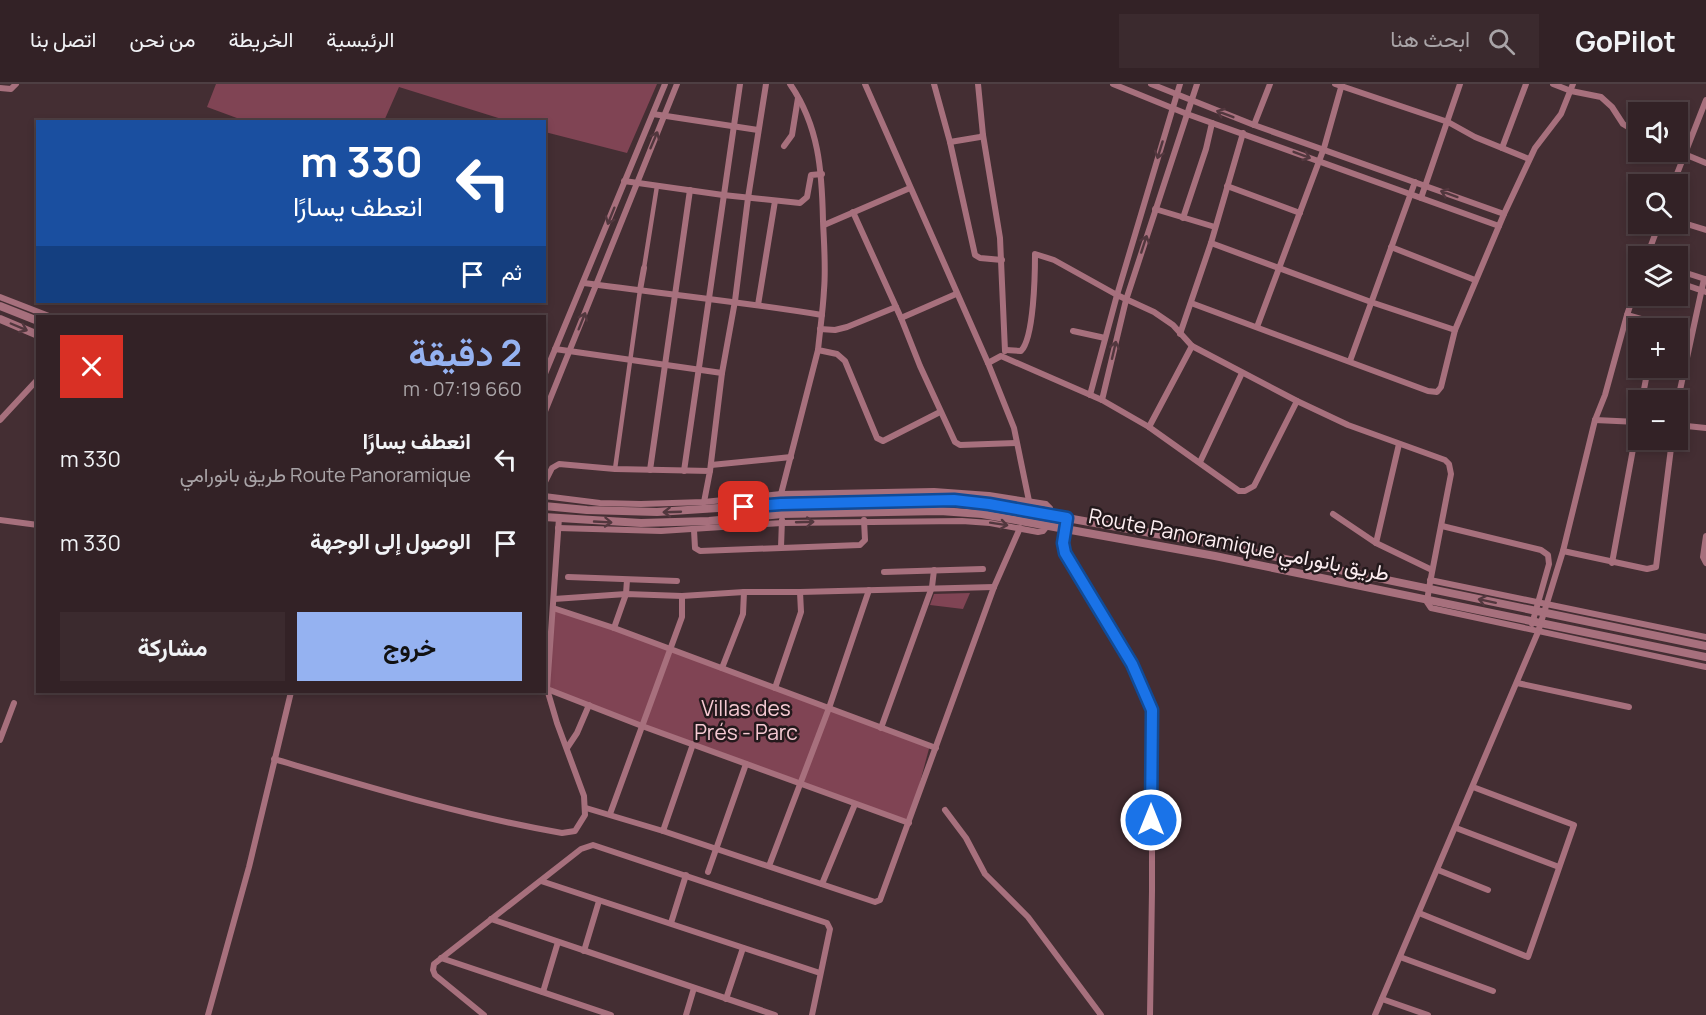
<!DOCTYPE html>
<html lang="ar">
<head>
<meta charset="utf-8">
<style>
  :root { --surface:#332226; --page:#3b2a2e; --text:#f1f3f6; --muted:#a9a4a7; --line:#4e3f43; --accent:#95b2f1 }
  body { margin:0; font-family:Manrope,Vazirmatn,sans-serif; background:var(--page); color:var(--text); direction:rtl; height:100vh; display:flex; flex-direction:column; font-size:22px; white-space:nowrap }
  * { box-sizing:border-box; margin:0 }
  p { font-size:20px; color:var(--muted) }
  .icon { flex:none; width:33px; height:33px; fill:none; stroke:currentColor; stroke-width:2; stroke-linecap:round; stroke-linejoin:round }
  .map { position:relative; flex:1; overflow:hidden; direction:ltr }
  .details { position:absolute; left:36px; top:231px; width:510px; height:378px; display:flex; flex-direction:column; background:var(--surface); border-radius:0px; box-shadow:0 3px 9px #0003,0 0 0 2px var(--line); direction:rtl }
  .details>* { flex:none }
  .guide { position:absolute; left:36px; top:36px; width:510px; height:183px; border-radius:0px; box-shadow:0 3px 9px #0003,0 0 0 2px var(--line); direction:rtl; background:#1a4fa0; color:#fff; overflow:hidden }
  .tools { position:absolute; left:1628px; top:18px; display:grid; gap:12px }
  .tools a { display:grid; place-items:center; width:60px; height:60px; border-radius:0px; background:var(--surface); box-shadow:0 3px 9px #0003,0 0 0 2px var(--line); font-size:30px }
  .pin { position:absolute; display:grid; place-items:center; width:51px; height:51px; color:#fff; margin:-26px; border-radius:12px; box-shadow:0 3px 9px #0006 }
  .me { position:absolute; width:66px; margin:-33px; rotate:0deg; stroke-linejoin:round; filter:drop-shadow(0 0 4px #0008) }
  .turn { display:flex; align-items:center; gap:21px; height:126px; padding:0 24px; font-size:27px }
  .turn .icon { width:78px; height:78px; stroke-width:2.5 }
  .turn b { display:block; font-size:42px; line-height:51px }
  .then { display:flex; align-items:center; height:57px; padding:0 24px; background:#0003; gap:12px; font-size:22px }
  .round { display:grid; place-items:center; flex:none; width:63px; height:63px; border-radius:0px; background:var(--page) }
  .head { display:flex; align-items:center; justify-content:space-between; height:102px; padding:0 24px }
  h1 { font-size:36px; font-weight:700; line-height:45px; color:var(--accent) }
  .action { display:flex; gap:12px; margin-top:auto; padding:12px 24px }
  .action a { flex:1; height:69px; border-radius:0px; background:var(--accent); color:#111; font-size:24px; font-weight:700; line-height:69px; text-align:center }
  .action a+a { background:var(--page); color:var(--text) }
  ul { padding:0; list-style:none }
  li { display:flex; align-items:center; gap:18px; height:84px; padding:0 24px }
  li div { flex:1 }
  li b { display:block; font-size:22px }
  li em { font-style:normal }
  header { display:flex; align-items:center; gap:36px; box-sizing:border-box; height:84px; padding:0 30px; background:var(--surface); border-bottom:2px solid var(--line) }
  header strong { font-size:28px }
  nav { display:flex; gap:33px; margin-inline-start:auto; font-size:21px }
  .search { width:420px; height:54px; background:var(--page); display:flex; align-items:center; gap:15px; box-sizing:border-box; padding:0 21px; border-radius:0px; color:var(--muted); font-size:22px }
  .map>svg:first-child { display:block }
</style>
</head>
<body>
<header>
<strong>GoPilot</strong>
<div class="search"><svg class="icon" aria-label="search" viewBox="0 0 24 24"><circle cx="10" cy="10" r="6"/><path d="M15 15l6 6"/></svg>ابحث هنا</div>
<nav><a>الرئيسية</a><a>الخريطة</a><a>من نحن</a><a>اتصل بنا</a></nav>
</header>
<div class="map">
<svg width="1706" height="931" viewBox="0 0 1706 931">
  <rect width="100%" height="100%" fill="#442e33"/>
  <g fill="#804454">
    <path d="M216,0H657L627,69L545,48L544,38L508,37L399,3L384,37H245L207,23Z"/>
    <path d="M970,509L963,525L930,521L934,510Z"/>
    <path d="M553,524L930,661L909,739L547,605Z"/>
  </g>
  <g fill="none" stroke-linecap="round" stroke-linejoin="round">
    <g stroke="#a7707d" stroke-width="4.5">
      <path d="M644,184L657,102"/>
      <path d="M615,385L640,206"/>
    </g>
    <g stroke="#a7707d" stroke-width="6">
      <path d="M790,0C819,42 822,87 823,137C824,160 826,183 824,206C823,226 820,246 818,266L837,270L845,277L877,354L883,357L940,328"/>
      <path d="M865,0L988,279L1014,344L1029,417"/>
      <path d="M934,0L950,58L975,171L980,174L1002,176"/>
      <path d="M1113,0L1187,30L1499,142"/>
      <path d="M1151,0L1254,41L1504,130"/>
      <path d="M1335,0L1448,38L1475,53L1529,75"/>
      <path d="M1553,0L1571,7L1601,13L1612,23L1623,40L1638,49"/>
      <path d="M0,4L11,5L16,0"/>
      <path d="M653,30L758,46"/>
      <path d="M1254,41L1270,0"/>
      <path d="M983,51L1000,154L1005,267"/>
      <path d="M950,58L980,53L983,51L978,0"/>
      <path d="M784,62L792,51L798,14"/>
      <path d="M1502,64L1526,0"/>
      <path d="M1677,67L1706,79"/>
      <path d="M624,97L723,111L800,119L807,113L811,91L822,90"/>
      <path d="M1673,100L1706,16"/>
      <path d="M1227,102L1300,129"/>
      <path d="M1421,114L1460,0"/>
      <path d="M1155,125L1215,143"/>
      <path d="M853,128L901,234L920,282L955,358L960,361L1016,359"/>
      <path d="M1183,134L1206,65L1212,39"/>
      <path d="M1677,137L1706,146"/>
      <path d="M824,141L910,104"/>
      <path d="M1211,159L1371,218L1455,246"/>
      <path d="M1391,163L1475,196"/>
      <path d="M1647,172L1659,140"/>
      <path d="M1677,186L1705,195"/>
      <path d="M1677,198L1706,208"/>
      <path d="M584,199C664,210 743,218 822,231"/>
      <path d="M640,206L644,184"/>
      <path d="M0,213L49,232"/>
      <path d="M1191,219L1428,307L1437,308L1441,303L1455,246L1504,130L1535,64L1561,30L1573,0"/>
      <path d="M758,221L775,117"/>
      <path d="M1627,231L1672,244"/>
      <path d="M901,234L956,210"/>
      <path d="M1257,243L1324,64L1342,0"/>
      <path d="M820,245L835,246L847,243L896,223"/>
      <path d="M1677,246L1691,250"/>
      <path d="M1073,247L1105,254"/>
      <path d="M1180,250L1211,159L1243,49"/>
      <path d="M555,265L722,289"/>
      <path d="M1006,266L1021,267C1034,254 1035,190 1035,170L1054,176L1117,211L1154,228L1173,241L1192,262L1297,317L1348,341L1445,376L1449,380L1451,390L1429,504L1427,518L1431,524L1706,583"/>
      <path d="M1350,277L1415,98"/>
      <path d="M988,279L1001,272L1102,316L1149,343L1239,407H1245L1254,402L1297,317"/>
      <path d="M544,292L665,0"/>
      <path d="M1090,311L1117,211L1180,0"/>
      <path d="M1102,316L1126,216L1197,0"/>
      <path d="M1642,316L1648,284"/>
      <path d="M1677,320L1704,195"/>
      <path d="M544,330L677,0"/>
      <path d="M0,336L38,295"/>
      <path d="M1595,336L1638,338"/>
      <path d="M1677,341L1706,344"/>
      <path d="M1149,343L1192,262"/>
      <path d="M1200,378L1242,289"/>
      <path d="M711,381L791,373"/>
      <path d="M650,386L690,106"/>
      <path d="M684,387L740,0"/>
      <path d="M710,387L722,289L735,217L748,114L766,0"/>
      <path d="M544,400L552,384L559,380L615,385L710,387L704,418"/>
      <path d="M544,412L600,419L641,420L704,418L781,410L934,407L989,411L1046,420L1050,424L1052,431"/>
      <path d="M781,423V410L818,266"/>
      <path d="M1333,430L1376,459L1432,486"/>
      <path d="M1067,433L1063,459L1065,469L1132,580L1152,626V807L1150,931"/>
      <path d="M0,436L38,441"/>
      <path d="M1442,442L1541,466L1548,471L1549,480L1532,540"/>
      <path d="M558,444L661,447L782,439L962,437L990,439L1038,448L1043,447L1048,441"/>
      <path d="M694,446L695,464L700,467L860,461L865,456L864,436"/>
      <path d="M1706,452L1703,473L1706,479"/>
      <path d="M1376,459L1399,360"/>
      <path d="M781,463L782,436"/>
      <path d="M1563,467L1647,485L1656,483L1672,356"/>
      <path d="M1612,479L1638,338"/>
      <path d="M884,488L983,485"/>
      <path d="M568,493L677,497"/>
      <path d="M1430,496L1706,553"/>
      <path d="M554,515L626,510L682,512L744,508H800L994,503"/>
      <path d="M553,524L614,544L936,664"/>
      <path d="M614,544L626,510L627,496"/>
      <path d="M722,584L743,530L744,508"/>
      <path d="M1517,599L1629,623"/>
      <path d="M775,604L801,528L800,508"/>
      <path d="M547,605L642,642L909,739"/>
      <path d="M881,644L932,503L934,486"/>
      <path d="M0,656L14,619"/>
      <path d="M567,664L577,649L589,621"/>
      <path d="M274,675C369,703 464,732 562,749L575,747L585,731L584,712L557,639L547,605L559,434"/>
      <path d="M586,724L663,747L875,818L880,816L994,503L1020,444"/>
      <path d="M945,726L966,754L985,790L1028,833L1101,931"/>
      <path d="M610,730L682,533V512"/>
      <path d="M1456,744L1559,783"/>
      <path d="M663,747L693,660"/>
      <path d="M769,782L829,624L869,506"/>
      <path d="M1438,786L1488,806"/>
      <path d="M708,788L746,680"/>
      <path d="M541,797L820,889"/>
      <path d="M822,800L855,720"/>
      <path d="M1419,829L1528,873L1574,741L1473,703"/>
      <path d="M491,835L775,931"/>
      <path d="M671,839L686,791"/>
      <path d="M584,867L599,817"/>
      <path d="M1400,873L1493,907"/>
      <path d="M441,874L611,931"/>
      <path d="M543,908L558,858"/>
      <path d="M726,915L743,864"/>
      <path d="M1382,915L1428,931"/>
      <path d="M208,931L249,783L291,608"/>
      <path d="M484,931L435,891L433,886L434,880L581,765L593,761L827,839L830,845L812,931"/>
      <path d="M686,931L694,904"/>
      <path d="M1375,931L1538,548L1563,467L1595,336L1605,311L1627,231L1638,198"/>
    </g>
    <g stroke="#a7707d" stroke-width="8">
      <path d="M0,222L38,237"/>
      <path d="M0,235L38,251"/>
      <path d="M544,422L587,426L657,428L781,420L936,416L989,420L1218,461L1706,562"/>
      <path d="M544,433L641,439L709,437L782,430L940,427L982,430L1215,472L1706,573"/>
    </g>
  </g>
  <defs><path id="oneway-shaft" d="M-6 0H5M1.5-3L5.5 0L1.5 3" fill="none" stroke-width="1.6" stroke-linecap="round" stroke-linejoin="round" transform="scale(1.5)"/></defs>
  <g stroke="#52373e">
    <use href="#oneway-shaft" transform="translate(1225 30) rotate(-159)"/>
    <use href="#oneway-shaft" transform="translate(654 56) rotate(-67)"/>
    <use href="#oneway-shaft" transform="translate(1160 66) rotate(107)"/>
    <use href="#oneway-shaft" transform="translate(1302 71) rotate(21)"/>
    <use href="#oneway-shaft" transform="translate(1449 110) rotate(-160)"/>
    <use href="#oneway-shaft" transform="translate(611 132) rotate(112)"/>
    <use href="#oneway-shaft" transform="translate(1144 160) rotate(-72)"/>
    <use href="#oneway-shaft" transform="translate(582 237) rotate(-68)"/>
    <use href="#oneway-shaft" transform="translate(19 243) rotate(23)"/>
    <use href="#oneway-shaft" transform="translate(1114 266) rotate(-77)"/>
    <use href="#oneway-shaft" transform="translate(672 428) rotate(178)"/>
    <use href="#oneway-shaft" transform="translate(603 438) rotate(3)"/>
    <use href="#oneway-shaft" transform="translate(805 438) rotate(-2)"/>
    <use href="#oneway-shaft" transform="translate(999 440) rotate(9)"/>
    <use href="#oneway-shaft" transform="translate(1487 517) rotate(-168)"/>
  </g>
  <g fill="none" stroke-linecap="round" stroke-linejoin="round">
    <defs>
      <path id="route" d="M744,423L781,420L954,416L989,420L1067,434L1063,459L1065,469L1132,580L1152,626L1151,736"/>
    </defs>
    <use href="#route" stroke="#114b97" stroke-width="15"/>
    <use href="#route" stroke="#1a73e8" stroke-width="10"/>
  </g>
  <g text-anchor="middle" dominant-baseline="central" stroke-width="5" stroke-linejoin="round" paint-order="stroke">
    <g font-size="21" fill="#fdeef1" stroke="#24191c">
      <text transform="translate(1239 460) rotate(11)">Route Panoramique طريق بانورامي</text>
    </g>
    <g font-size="21" fill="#f6cad3" stroke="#24191c">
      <text x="746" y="624">Villas des<tspan x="746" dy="24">Prés - Parc</tspan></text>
    </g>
  </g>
</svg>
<div class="tools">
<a><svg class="icon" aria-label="sound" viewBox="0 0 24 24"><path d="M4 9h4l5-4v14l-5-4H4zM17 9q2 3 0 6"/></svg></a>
<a><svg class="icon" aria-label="search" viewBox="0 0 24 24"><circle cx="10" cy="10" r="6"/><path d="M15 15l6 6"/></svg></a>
<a><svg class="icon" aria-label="layers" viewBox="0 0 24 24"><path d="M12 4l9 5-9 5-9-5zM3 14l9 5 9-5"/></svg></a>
<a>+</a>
<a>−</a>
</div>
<div class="pin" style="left:744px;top:423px;background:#d93025"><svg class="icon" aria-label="arrive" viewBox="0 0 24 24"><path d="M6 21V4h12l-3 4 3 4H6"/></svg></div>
<svg class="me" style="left:1151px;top:736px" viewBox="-20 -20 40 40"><circle r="17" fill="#1a73e8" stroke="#fff" stroke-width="3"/><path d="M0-11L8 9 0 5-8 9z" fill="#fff"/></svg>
<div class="guide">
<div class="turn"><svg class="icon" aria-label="left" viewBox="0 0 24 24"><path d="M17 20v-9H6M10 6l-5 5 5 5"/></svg><div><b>330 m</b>انعطف يسارًا</div></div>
<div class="then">ثم<svg class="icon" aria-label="arrive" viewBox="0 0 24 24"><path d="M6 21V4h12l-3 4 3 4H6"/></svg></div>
</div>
<section class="details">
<div class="head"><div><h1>2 دقيقة</h1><p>660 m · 07:19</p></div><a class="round" style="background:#d93025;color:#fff"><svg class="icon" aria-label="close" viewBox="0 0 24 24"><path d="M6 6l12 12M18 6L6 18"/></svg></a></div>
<ul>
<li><svg class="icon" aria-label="left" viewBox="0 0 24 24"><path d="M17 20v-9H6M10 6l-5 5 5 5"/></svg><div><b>انعطف يسارًا</b><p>Route Panoramique طريق بانورامي</p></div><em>330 m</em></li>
<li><svg class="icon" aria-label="arrive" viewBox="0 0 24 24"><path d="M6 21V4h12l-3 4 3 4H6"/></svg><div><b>الوصول إلى الوجهة</b></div><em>330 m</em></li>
</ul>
<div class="action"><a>خروج</a><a>مشاركة</a></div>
</section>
</div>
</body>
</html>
